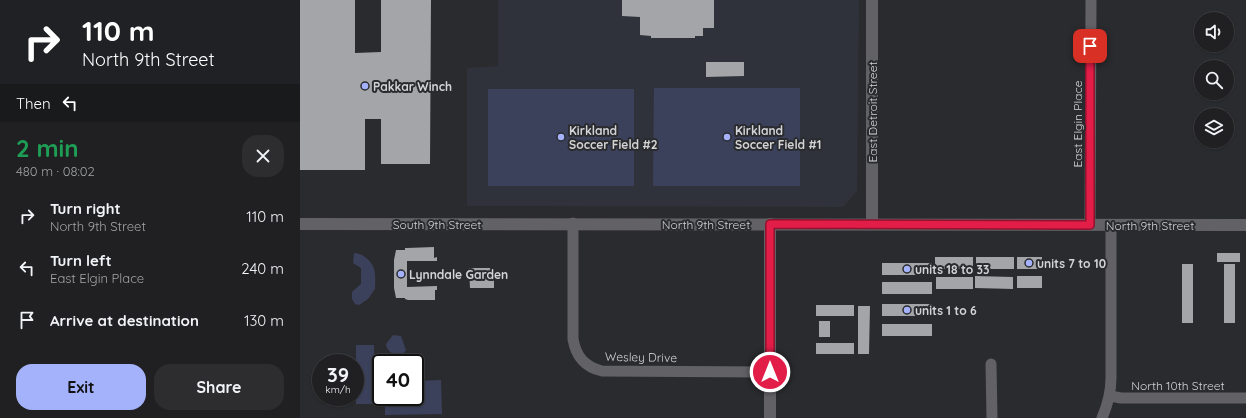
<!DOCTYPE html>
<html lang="en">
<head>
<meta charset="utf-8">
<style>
  :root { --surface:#202022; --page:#2d2d2f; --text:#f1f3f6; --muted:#a2a3a5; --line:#3d3e40; --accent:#a4b2fc }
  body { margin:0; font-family:Quicksand,sans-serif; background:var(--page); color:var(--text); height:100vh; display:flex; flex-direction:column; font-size:15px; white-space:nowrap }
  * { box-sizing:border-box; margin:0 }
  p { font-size:13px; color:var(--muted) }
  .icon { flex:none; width:22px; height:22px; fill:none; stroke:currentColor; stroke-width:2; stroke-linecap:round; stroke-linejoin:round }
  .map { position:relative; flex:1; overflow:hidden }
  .sheet { display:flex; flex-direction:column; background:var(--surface); width:300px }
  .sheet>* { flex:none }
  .hud { background:#202124; color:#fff; overflow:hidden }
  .fabs { position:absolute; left:894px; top:12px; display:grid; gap:8px }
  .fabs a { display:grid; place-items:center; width:40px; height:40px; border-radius:50%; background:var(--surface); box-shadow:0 1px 3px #0004,0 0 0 1px var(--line); font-size:20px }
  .speed { position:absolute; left:12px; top:354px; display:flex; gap:8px; font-size:20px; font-weight:700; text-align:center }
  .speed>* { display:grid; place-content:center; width:52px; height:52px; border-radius:50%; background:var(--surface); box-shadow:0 1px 3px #0004,0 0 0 1px var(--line); line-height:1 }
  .speed small { font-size:10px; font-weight:400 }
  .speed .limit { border:2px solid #111; border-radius:6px; background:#fff; color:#111 }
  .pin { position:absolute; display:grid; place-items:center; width:34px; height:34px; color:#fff; margin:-17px; border-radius:8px; box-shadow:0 2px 6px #0006 }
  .me { position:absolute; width:44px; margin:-22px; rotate:0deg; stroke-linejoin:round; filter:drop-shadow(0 0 3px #0008) }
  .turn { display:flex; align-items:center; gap:14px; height:84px; padding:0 16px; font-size:18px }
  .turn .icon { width:52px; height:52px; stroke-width:2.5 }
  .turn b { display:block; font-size:28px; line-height:34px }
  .then { display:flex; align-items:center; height:38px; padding:0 16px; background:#0003; gap:8px; font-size:15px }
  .round { display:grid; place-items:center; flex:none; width:42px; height:42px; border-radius:16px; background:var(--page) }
  .head { display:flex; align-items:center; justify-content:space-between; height:68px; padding:0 16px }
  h1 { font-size:24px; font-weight:700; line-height:30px; color:#1e9e55 }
  .button { display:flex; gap:8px; margin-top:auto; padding:8px 16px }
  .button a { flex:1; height:46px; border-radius:16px; background:var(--accent); color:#111; font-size:16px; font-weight:700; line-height:46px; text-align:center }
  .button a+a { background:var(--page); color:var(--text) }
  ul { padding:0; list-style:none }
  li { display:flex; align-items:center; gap:12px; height:52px; padding:0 16px }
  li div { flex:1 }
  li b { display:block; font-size:15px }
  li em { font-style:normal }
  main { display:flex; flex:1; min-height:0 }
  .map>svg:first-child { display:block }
</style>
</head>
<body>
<main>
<section class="sheet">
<div class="hud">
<div class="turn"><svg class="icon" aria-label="right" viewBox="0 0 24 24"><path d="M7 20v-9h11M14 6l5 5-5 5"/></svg><div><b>110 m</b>North 9th Street</div></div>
<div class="then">Then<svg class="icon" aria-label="left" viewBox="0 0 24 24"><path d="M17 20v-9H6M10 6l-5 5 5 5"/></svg></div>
</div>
<div class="head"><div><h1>2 min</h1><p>480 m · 08:02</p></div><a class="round"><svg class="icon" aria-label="close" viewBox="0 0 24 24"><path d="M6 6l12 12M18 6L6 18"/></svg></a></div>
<ul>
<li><svg class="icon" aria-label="right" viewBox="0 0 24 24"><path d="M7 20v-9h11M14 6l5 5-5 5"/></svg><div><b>Turn right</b><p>North 9th Street</p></div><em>110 m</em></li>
<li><svg class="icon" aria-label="left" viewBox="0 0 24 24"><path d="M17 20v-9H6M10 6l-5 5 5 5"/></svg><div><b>Turn left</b><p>East Elgin Place</p></div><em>240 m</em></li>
<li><svg class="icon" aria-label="arrive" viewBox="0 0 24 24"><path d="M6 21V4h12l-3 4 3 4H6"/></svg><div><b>Arrive at destination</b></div><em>130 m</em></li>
</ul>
<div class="button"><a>Exit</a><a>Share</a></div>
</section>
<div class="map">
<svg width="946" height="418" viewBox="0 0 946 418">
  <rect width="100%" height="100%" fill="#2a2b2e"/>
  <path fill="#30323b" d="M198,0H559L557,191L543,207L167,206V68L198,66Z"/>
  <g fill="#3c415b">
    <path d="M354,88H500V186H353Z"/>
    <rect x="188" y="89" width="146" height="97"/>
    <path d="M54,253C62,253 72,261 74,269C76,275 75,283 75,289L68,299L59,305L55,304L52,299V292L61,284V268L53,263Z"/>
    <path d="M93,335L101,336L106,350L104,353L95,355C91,353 86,349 86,344Z"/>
    <path d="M56,345H74L75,404H56Z"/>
    <path d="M141,380L142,414L85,415V397H115V381Z"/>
  </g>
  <g fill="#a4a5a9">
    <path d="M0,0H55V53L81,52V0H131L130,164H81V119H65V170H0Z"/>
    <path d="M322,0H414V28H403V36H395V38H351V36L340,35V17L322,16Z"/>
    <path d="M406,62H444V76L406,77Z"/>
    <path d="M134,247V258L137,257V261H107V287L137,286V290H135V300H108L105,299V298H96L94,288V260L96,250H105V248H107Z"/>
    <rect x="917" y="253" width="23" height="9"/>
    <rect x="635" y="257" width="38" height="12"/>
    <rect x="676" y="257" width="38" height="12"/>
    <rect x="717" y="257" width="25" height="12"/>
    <rect x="582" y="263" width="50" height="12"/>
    <rect x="882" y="264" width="11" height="59"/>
    <rect x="924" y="264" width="11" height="59"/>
    <path d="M169,268H194V288H170Z"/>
    <path d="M675,276L713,277V289L675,288Z"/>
    <rect x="717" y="276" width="25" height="12"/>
    <rect x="636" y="277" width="37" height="12"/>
    <rect x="582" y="282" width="50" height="12"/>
    <rect x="582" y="304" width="50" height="12"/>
    <rect x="516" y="305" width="38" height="11"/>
    <path d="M558,306H570L569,354H558Z"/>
    <rect x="519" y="321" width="11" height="16"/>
    <rect x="582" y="324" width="50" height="12"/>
    <rect x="516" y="343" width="38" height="11"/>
  </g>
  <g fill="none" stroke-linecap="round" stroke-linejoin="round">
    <g stroke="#626266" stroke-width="11">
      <path d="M273,223V339C276,357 285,367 302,371L470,372"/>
      <path d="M790,225L791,0"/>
      <path d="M691,364L692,418"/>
      <path d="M810,396L821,398H946"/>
      <path d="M802,418C808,404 811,393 811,378V225"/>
    </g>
    <g stroke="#626266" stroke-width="12">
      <path d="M0,224L946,225"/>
      <path d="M470,224V418"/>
      <path d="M572,224V0"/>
    </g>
  </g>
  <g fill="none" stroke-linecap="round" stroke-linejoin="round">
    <defs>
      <path id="route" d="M470,372V224L790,225V46"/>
    </defs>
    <use href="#route" stroke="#92132f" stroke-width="10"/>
    <use href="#route" stroke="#e11d48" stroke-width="7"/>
  </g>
  <g fill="#a4b2fc" stroke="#2a2b2e" stroke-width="1.5">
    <circle cx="65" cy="86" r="4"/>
    <circle cx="261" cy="137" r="4"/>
    <circle cx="427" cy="137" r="4"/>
    <circle cx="729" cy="263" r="4"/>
    <circle cx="607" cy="269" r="4"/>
    <circle cx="101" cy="274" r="4"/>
    <circle cx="607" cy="310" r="4"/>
  </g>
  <g text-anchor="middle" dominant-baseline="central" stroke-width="4" stroke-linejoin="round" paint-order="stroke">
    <g font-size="12" font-weight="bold" fill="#d4d4d6" stroke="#2a2b2e" text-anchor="start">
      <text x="73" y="86">Pakkar Winch</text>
      <text x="269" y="130">Kirkland<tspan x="269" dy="14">Soccer Field #2</tspan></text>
      <text x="435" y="130">Kirkland<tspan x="435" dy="14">Soccer Field #1</tspan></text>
      <text x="737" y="263">units 7 to 10</text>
      <text x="615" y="269">units 18 to 33</text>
      <text x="109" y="274">Lynndale Garden</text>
      <text x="615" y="310">units 1 to 6</text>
    </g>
    <g font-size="12" fill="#d4d4d6" stroke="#2a2b2e">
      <text transform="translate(572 112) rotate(-90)">East Detroit Street</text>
      <text transform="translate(777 124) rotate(-90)">East Elgin Place</text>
      <text x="137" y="224">South 9th Street</text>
      <text x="406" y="224">North 9th Street</text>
      <text x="850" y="225">North 9th Street</text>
      <text transform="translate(341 357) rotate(1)">Wesley Drive</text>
      <text x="878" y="385">North 10th Street</text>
    </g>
  </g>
</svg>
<div class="fabs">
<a><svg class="icon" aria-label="sound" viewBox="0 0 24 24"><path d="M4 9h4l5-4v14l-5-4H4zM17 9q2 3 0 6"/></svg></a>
<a><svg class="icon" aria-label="search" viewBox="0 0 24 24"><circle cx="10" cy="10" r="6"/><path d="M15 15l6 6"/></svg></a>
<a><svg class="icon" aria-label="layers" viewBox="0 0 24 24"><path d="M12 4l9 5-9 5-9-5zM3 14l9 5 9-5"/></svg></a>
</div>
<div class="speed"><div>39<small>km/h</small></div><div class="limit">40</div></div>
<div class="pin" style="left:790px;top:46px;background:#d93025"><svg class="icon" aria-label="arrive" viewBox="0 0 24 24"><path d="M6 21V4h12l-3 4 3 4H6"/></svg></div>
<svg class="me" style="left:470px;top:372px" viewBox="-20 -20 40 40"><circle r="17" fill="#e11d48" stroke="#fff" stroke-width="3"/><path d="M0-11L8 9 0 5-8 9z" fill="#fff"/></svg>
</div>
</main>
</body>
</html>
